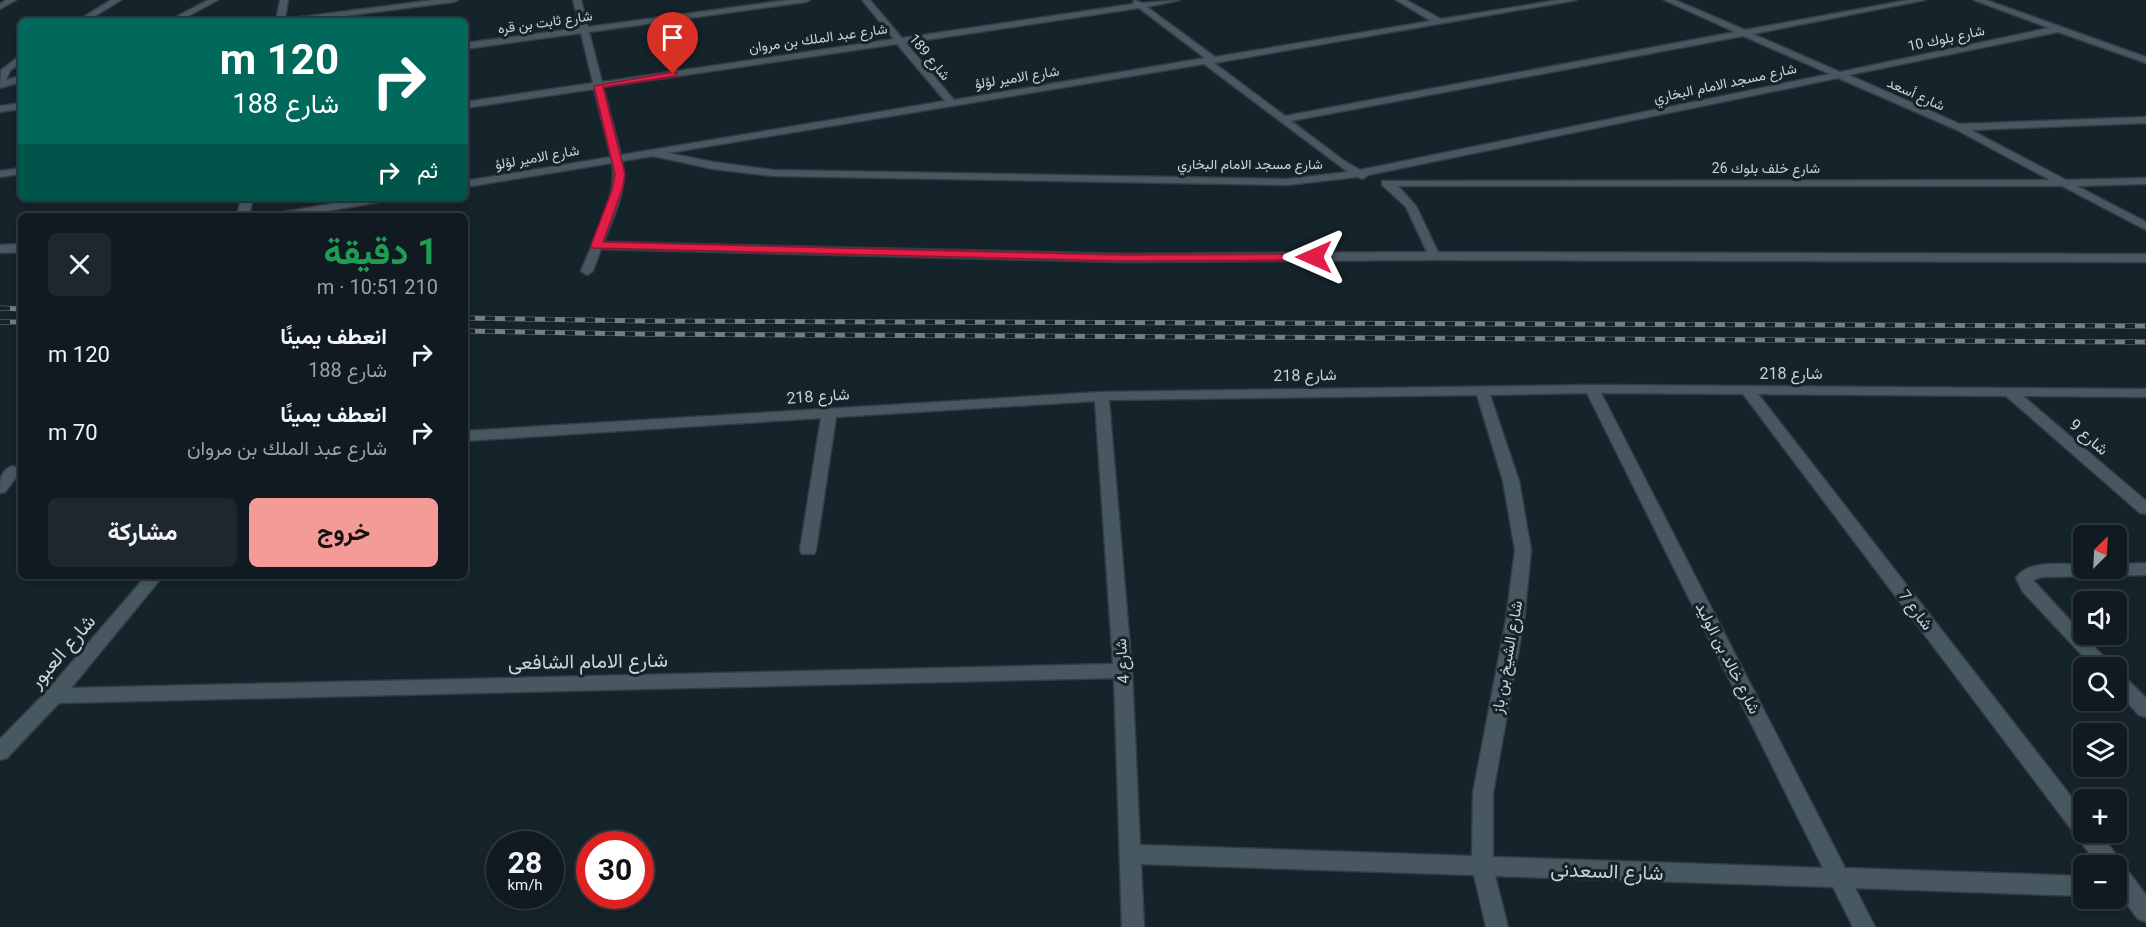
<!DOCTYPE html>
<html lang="ar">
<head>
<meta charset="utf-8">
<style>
  :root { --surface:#101a20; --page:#1e272d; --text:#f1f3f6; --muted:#9ca1a5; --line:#30383e; --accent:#f59b97 }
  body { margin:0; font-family:Roboto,Vazirmatn,sans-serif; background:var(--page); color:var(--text); direction:rtl; height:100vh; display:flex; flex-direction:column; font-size:22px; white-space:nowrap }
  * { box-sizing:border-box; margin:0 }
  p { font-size:20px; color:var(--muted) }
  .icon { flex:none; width:33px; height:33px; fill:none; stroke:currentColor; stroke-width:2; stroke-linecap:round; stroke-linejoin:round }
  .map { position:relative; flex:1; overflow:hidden; direction:ltr }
  .panel { position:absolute; left:18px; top:213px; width:450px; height:366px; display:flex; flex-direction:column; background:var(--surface); border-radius:9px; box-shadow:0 3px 9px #0003,0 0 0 2px var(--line); direction:rtl }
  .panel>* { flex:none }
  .guide { position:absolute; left:18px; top:18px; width:450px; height:183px; border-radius:9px; box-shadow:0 3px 9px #0003,0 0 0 2px var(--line); direction:rtl; background:#00695c; color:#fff; overflow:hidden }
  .needle { width:39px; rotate:24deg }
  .tools { position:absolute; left:2073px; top:525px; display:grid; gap:12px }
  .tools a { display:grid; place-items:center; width:54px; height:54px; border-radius:9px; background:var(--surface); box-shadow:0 3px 9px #0003,0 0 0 2px var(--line); font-size:30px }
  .speed { position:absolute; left:486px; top:831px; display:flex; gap:12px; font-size:30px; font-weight:700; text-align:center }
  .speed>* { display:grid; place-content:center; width:78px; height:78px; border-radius:50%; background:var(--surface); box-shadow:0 3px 9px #0003,0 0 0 2px var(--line); line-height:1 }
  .speed small { font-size:15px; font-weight:400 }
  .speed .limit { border:9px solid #d22; background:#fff; color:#111 }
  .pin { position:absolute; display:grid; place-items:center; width:51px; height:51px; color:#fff; margin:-62px -26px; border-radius:50% 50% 50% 0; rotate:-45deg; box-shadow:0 0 6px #0007 }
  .pin .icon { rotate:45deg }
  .me { position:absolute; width:66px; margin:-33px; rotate:270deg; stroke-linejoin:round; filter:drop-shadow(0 0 4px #0008) }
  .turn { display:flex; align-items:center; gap:21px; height:126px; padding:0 30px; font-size:27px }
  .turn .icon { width:78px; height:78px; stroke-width:2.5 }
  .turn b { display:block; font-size:42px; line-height:51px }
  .then { display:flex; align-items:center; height:57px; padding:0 30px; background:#0003; gap:12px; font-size:22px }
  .round { display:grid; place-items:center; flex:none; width:63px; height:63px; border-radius:9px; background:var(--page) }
  .overview { display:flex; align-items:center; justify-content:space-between; height:102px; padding:0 30px }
  h1 { font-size:36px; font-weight:700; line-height:45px; color:#1e9e55 }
  .action { display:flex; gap:12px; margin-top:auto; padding:12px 30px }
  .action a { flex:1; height:69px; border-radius:9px; background:var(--accent); color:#111; font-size:24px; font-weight:700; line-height:69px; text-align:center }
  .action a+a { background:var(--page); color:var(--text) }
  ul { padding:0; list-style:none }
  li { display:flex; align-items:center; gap:18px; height:78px; padding:0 30px }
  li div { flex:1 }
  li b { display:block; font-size:22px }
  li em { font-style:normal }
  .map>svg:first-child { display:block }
</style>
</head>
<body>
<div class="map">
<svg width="2146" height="927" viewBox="0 0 2146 927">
  <rect width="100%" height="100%" fill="#15232a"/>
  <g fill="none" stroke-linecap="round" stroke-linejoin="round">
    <defs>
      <g id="street">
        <path d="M6,0H16L0,9V4Z"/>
        <path d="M111,0H121L87,21H77Z"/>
        <path d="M208,0H218L179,21H168Z"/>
        <path d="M280,0H288L285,19L434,0H458L454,2L305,21H276Z"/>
        <path d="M573,0H581L588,27L788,0H810L806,2L589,32L602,82L894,39L862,0H870L902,38L1133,4L1134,0L1142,3L1180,0L1147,7L1215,57L1431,21L1396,0H1406L1441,19L1558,0H1577L1214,63L1285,116L1735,32L1664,0H1675L1745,30L1908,0H1925L1753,34L1840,72L2049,28L1974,0H1986L2146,57V63L2058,32L1849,75L1960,124L2146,117V123L1971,130L2066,180L2146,178V184L2077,186L2146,222V230L2062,186H1398L1416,206L1438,252L2146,254V262L1434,260L1123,262L601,249L593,271L587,275L581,271C592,243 619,192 612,163L465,187V181L611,157L594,89L465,108V102L593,83L581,33L465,49V43L580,28ZM1139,8L1205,58L954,100L906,43ZM1743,36L1830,74L1360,170L1343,160L1291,121ZM897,44L945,101L621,155L603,87ZM1204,64L1348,172L1287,179L773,170L713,162L668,153ZM1838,78L1955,129L2050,180L1382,181V185L1406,207L1427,252L1123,254L604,242C613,216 629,188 622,161L653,156L713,169L773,176L1287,185L1357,177L1363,179L1368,175Z"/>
        <path d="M21,55V62L10,71L6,80L21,76V82L0,88L1,70Z"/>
        <path d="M21,103V109L0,112V106Z"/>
        <path d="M21,168V174L0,177V171Z"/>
        <path d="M241,198H253L249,216H237Z"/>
        <path d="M365,198H391L385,201L298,216H272L278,213Z"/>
        <path d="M21,244V252L0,253V245Z"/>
        <path d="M1592,385L2146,389V397L2023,396L2146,501V514L2140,513L2006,396L1758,394L2084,813V832H2099L2146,895V922L2138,919L2116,890V866H2099L1743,394L1601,393L1845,868L2084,876V896L1855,888L1875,927H1853L1833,887L1495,876L1508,927H1486L1474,875L1141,864L1144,927H1122L1114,678L59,703L7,758L0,760V739L47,691L146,576H163L71,688L1113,664L1095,401L836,417L816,550L814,554H802L800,550L821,418L465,441V431L1102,392ZM1587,393L1823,868L1493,857V793L1524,620L1531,550L1519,481L1490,395ZM1477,395L1503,481L1515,550L1506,620L1473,793L1472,856L1140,845L1132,671L1109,400Z"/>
        <path d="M13,466L21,471L5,492L0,493C0,481 0,470 13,466Z"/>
        <path d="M2146,563V575L2042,577L2033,580L2114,668H2094L2023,592L2016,578C2027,559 2064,565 2084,564V568H2116V564Z"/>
        <path d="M2116,672L2122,674L2146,698V717L2139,715L2116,691Z"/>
      </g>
    </defs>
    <use href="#street" stroke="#323c43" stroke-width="3"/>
    <use href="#street" fill="#485861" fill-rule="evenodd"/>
    <defs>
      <g id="rail">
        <path d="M0,308L21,309"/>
        <path d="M465,318L645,321L2146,326"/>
        <path d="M0,322H21"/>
        <path d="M465,331L638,334L2146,342"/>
      </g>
    </defs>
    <use href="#rail" stroke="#737e85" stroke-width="5"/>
    <use href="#rail" stroke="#15232a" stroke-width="4" stroke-dasharray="10" stroke-linecap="butt"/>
  </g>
  <path fill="#e11d48" stroke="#92132f" stroke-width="1.5" d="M673,72L677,74L676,76L603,87L625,174L622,190L603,242L1123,255L1314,254L1320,257L1314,260L1123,261L592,248L591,245L612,190L615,174L594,86Z"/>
  <g text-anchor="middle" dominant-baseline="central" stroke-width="6" stroke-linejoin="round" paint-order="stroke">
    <g font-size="14" fill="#cbd3d9" stroke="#15232a">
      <text transform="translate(545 22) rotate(-8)">شارع ثابت بن قره</text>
      <text transform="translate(818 38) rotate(-8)">شارع عبد الملك بن مروان</text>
      <text transform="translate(1946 38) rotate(-12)">شارع بلوك 10</text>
      <text transform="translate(930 57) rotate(50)">شارع 189</text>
      <text transform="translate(1017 77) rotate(-9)">شارع الامير لؤلؤ</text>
      <text transform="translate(1725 83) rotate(-12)">شارع مسجد الامام البخاري</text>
      <text transform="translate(1916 94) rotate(24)">شارع أسعد</text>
      <text transform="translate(537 157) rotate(-10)">شارع الامير لؤلؤ</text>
      <text x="1250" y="164">شارع مسجد الامام البخاري</text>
      <text x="1766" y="168">شارع خلف بلوك 26</text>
    </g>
    <g font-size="16" fill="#cbd3d9" stroke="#15232a">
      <text x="1791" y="373">شارع 218</text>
      <text transform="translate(1305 375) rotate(-1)">شارع 218</text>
      <text transform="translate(818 396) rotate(-4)">شارع 218</text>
      <text transform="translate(2089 437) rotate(41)">شارع 9</text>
      <text transform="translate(1916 610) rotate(53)">شارع 7</text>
      <text transform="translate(1507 657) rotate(-80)">شارع الشيخ بن باز</text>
      <text transform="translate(1728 658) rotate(63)">شارع خالد بن الوليد</text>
      <text transform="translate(1122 661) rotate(-94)">شارع 4</text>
    </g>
    <g font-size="20" fill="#cbd3d9" stroke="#15232a">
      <text transform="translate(62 651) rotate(-49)">شارع العبور</text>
      <text transform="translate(588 661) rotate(-1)">شارع الامام الشافعى</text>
      <text transform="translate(1607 871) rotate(2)">شارع السعدنى</text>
    </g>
  </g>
</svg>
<div class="tools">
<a><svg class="needle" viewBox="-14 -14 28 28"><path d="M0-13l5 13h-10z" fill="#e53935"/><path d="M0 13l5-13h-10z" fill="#9ca1a5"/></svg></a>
<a><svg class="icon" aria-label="sound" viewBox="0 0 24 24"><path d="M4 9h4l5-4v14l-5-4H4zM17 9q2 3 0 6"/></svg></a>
<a><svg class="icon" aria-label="search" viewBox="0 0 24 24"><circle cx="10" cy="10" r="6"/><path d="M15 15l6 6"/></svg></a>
<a><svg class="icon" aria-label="layers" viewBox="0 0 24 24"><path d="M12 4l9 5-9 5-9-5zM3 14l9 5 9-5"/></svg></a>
<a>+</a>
<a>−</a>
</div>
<div class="speed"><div>28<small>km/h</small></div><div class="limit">30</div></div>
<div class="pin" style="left:673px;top:74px;background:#d93025"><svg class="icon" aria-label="arrive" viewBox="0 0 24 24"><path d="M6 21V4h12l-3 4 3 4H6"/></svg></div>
<svg class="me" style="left:1314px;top:257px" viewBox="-20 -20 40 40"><path d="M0-17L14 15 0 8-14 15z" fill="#e11d48" stroke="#fff" stroke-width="4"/></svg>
<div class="guide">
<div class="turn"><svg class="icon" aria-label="right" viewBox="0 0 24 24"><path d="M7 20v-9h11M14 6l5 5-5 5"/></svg><div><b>120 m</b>شارع 188</div></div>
<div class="then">ثم<svg class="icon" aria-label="right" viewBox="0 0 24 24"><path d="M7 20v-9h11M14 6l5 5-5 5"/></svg></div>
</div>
<section class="panel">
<div class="overview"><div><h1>1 دقيقة</h1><p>210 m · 10:51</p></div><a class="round"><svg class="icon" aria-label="close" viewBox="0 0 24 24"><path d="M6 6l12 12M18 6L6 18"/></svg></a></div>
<ul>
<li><svg class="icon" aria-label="right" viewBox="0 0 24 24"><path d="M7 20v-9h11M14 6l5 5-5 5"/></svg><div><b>انعطف يمينًا</b><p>شارع 188</p></div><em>120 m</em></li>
<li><svg class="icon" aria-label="right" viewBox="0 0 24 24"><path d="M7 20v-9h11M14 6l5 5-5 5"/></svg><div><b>انعطف يمينًا</b><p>شارع عبد الملك بن مروان</p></div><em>70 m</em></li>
</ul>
<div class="action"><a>خروج</a><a>مشاركة</a></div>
</section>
</div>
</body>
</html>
